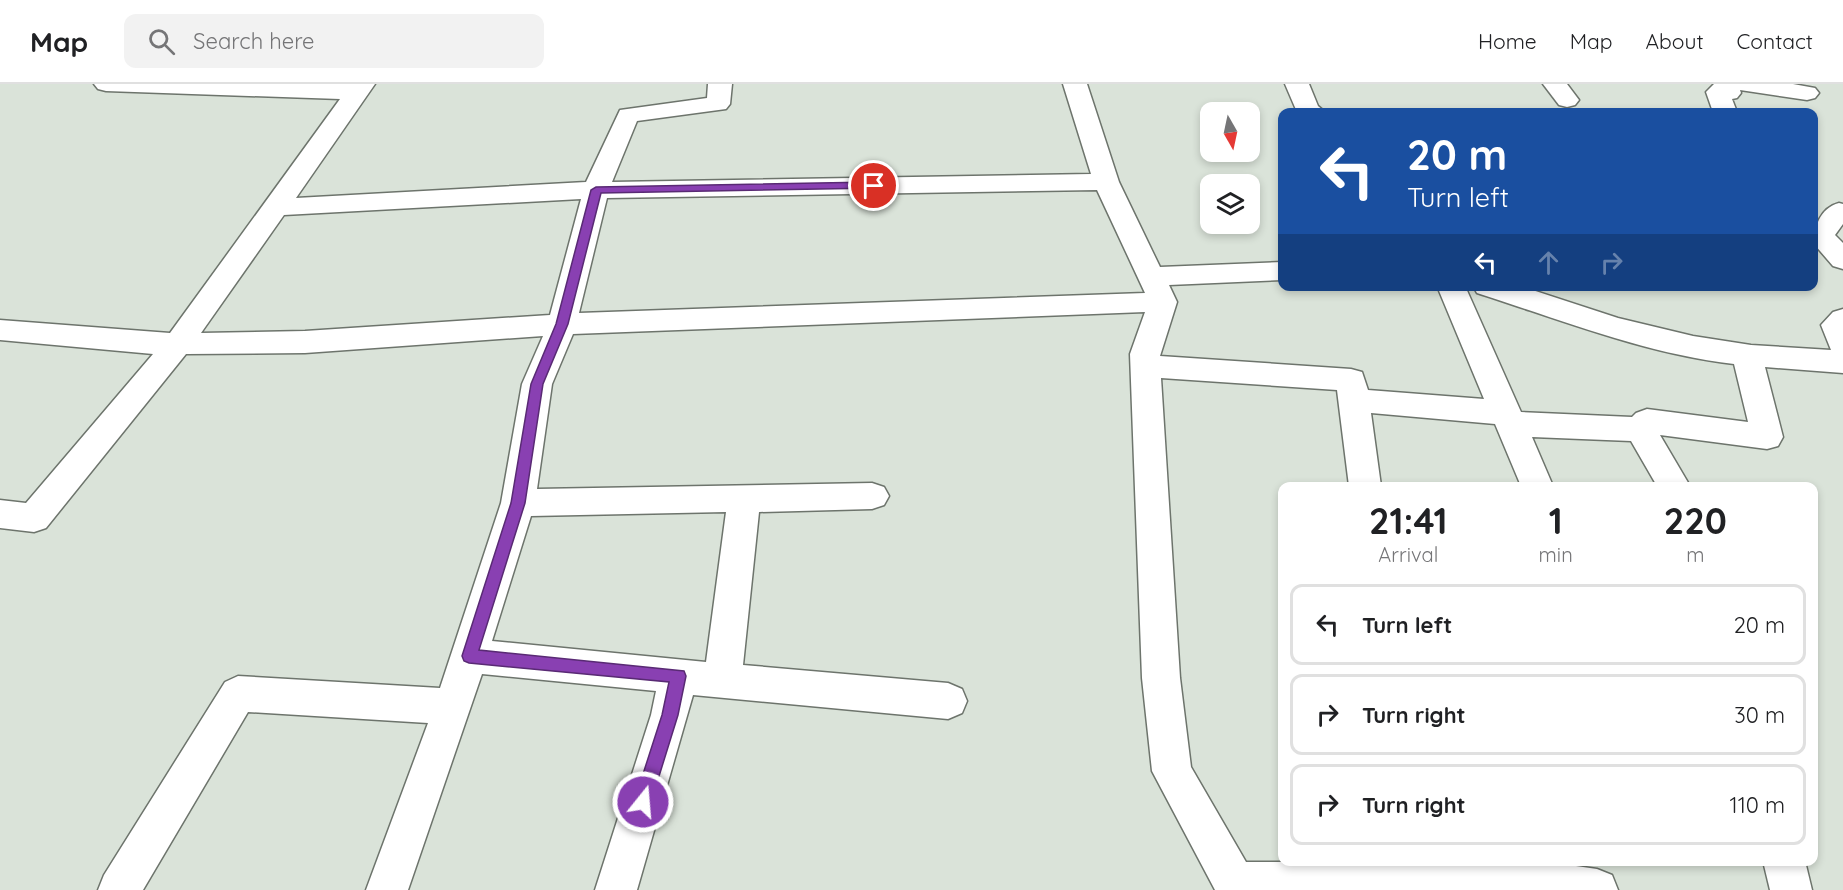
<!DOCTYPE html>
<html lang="en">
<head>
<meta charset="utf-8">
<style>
  :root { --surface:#fff; --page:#f2f2f2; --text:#202124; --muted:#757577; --line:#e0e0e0 }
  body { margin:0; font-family:Quicksand,sans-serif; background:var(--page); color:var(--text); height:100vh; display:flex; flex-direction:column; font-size:22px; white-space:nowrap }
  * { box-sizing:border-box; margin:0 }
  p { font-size:20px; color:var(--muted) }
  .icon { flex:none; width:33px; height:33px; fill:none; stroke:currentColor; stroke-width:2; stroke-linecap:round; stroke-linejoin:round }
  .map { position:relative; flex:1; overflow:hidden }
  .panel { position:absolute; left:1278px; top:398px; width:540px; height:384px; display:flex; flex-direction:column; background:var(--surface); border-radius:12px; box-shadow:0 3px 9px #0003 }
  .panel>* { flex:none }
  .hud { position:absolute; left:1278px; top:24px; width:540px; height:183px; border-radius:12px; box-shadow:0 3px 9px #0003; background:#1a4fa0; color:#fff; overflow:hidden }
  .needle { width:39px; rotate:171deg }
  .buttons { position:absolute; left:1200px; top:18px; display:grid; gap:12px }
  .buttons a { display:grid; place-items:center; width:60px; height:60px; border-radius:12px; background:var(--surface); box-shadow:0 3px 9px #0003; font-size:30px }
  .pin { position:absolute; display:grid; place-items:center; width:51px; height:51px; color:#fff; margin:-26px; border:3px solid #fff; border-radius:50%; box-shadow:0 2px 6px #0007 }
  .me { position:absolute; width:66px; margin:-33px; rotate:17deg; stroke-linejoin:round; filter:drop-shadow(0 0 4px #0008) }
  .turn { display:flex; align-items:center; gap:21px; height:126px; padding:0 30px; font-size:27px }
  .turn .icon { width:78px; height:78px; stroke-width:2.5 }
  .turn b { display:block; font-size:42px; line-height:51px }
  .lanes { display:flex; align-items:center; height:57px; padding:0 30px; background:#0003; justify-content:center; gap:30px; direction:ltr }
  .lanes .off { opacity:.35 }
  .eta { display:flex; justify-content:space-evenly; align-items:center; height:102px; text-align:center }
  .eta b { font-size:36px; font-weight:800; line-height:42px }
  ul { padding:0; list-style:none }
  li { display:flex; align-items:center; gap:18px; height:81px; margin:0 12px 9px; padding:0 18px; border:3px solid var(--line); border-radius:12px }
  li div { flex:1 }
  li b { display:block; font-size:22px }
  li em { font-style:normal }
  header { display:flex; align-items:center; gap:36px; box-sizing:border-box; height:84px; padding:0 30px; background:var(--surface); border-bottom:2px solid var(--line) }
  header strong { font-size:28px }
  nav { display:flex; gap:33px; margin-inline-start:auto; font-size:21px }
  .search { width:420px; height:54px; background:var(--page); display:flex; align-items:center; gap:15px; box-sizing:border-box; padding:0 21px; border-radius:12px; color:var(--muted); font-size:22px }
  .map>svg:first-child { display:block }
</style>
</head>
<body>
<header>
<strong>Map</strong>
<div class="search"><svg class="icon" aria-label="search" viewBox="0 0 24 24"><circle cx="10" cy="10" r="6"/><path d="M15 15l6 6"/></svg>Search here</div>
<nav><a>Home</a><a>Map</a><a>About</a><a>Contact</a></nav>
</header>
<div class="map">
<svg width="1843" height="806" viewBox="0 0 1843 806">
  <rect width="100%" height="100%" fill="#dae3d9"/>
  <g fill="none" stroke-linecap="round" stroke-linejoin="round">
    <defs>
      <g id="minor">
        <path d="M94,0H375L296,114L586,98L620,26L707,14L708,0H732L730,20L726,25L637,37L612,98L1091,90L1063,0H1087L1119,98L1160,183L1282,178V196L1169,201L1177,218L1160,272L1351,285L1362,288L1368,306L1484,315L1437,202H1465L1521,328L1632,333L1636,329L1647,325L1748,338L1734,280C1646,270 1561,236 1477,209L1473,202H1520L1618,234L1693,252L1751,261L1831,266L1821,241L1833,228L1843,225V289L1765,283L1783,353L1778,362L1767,365L1660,351L1690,402H1657L1631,357L1532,353L1553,402H1521L1495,340L1371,329L1381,402H1349L1337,306L1161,294L1180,594L1191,683L1246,778L1541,777L1597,785L1612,791L1618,806H1215L1152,687L1142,594L1130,270L1145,228L573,250L552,300L537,405L872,399L884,403L889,412L884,421L872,425L759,428L743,581L948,599L962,605L967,617L962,629L948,635L693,611L637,806H595L651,631L656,607L482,590L408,806H366L428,639L248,628L143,806H98L104,791L225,598L238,592L440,604L501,419L522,300L543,252L305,269L186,270L46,444L34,448L0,444V416L26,419L153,270L0,256V236L170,249L340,15L106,7L98,5ZM1097,106L1145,209L579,229L607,114ZM581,115L550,231L305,247L201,249L284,131ZM726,428L706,578L492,557L531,432Z"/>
        <path d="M1285,0H1309L1318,22L1325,28H1297Z"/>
        <path d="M1543,0H1567L1579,16L1575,21L1567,23L1559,21Z"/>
        <path d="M1714,0H1793L1815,4L1819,9L1815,14L1807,16L1740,6L1741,9L1737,14L1732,15L1737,28H1713L1706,8Z"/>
        <path d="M1839,119L1843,120V140L1835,151L1843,159V185L1833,182L1814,160C1814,143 1820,124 1839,119Z"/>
        <path d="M1763,777H1805L1812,806H1770Z"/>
      </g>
    </defs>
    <use href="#minor" stroke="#6d746c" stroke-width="3"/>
    <use href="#minor" fill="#fff" fill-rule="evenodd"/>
  </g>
  <path fill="#8940b2" stroke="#592a74" stroke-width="1.5" d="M874,98L878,99V104L601,109L568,240L543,300L525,419L479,566L684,587L686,592L678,631L651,718L649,724L643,727L637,724L634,718L662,631L669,598L469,579L464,577L462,572L511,419L531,300L556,240L591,106L596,103Z"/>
</svg>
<div class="buttons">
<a><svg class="needle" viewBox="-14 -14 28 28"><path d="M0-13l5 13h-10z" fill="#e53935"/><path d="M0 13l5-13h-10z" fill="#757577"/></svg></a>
<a><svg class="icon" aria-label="layers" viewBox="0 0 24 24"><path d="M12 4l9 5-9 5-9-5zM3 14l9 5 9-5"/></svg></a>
</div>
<div class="pin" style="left:874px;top:102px;background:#d93025"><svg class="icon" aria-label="arrive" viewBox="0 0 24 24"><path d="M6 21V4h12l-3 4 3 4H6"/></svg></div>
<svg class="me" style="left:643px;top:718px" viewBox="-20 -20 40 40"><circle r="17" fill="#8940b2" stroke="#fff" stroke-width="3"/><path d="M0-11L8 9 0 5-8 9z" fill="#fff"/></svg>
<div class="hud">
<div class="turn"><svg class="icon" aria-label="left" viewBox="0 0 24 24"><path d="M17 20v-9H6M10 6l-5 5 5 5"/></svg><div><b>20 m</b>Turn left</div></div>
<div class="lanes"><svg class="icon" aria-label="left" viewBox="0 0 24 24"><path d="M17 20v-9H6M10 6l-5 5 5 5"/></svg><svg class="icon off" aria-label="ahead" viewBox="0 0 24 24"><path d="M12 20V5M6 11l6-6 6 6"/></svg><svg class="icon off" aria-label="right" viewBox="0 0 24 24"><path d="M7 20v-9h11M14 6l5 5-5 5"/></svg></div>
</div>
<section class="panel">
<div class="eta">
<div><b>21:41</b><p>Arrival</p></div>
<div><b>1</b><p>min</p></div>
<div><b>220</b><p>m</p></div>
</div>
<ul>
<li><svg class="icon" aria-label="left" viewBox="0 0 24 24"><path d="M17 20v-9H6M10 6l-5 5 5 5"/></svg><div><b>Turn left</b></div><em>20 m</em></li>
<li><svg class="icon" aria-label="right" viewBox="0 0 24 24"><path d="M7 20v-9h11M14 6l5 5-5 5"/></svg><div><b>Turn right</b></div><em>30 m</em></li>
<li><svg class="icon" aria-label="right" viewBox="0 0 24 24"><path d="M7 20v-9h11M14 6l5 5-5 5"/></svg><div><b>Turn right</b></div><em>110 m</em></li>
</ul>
</section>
</div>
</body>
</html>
